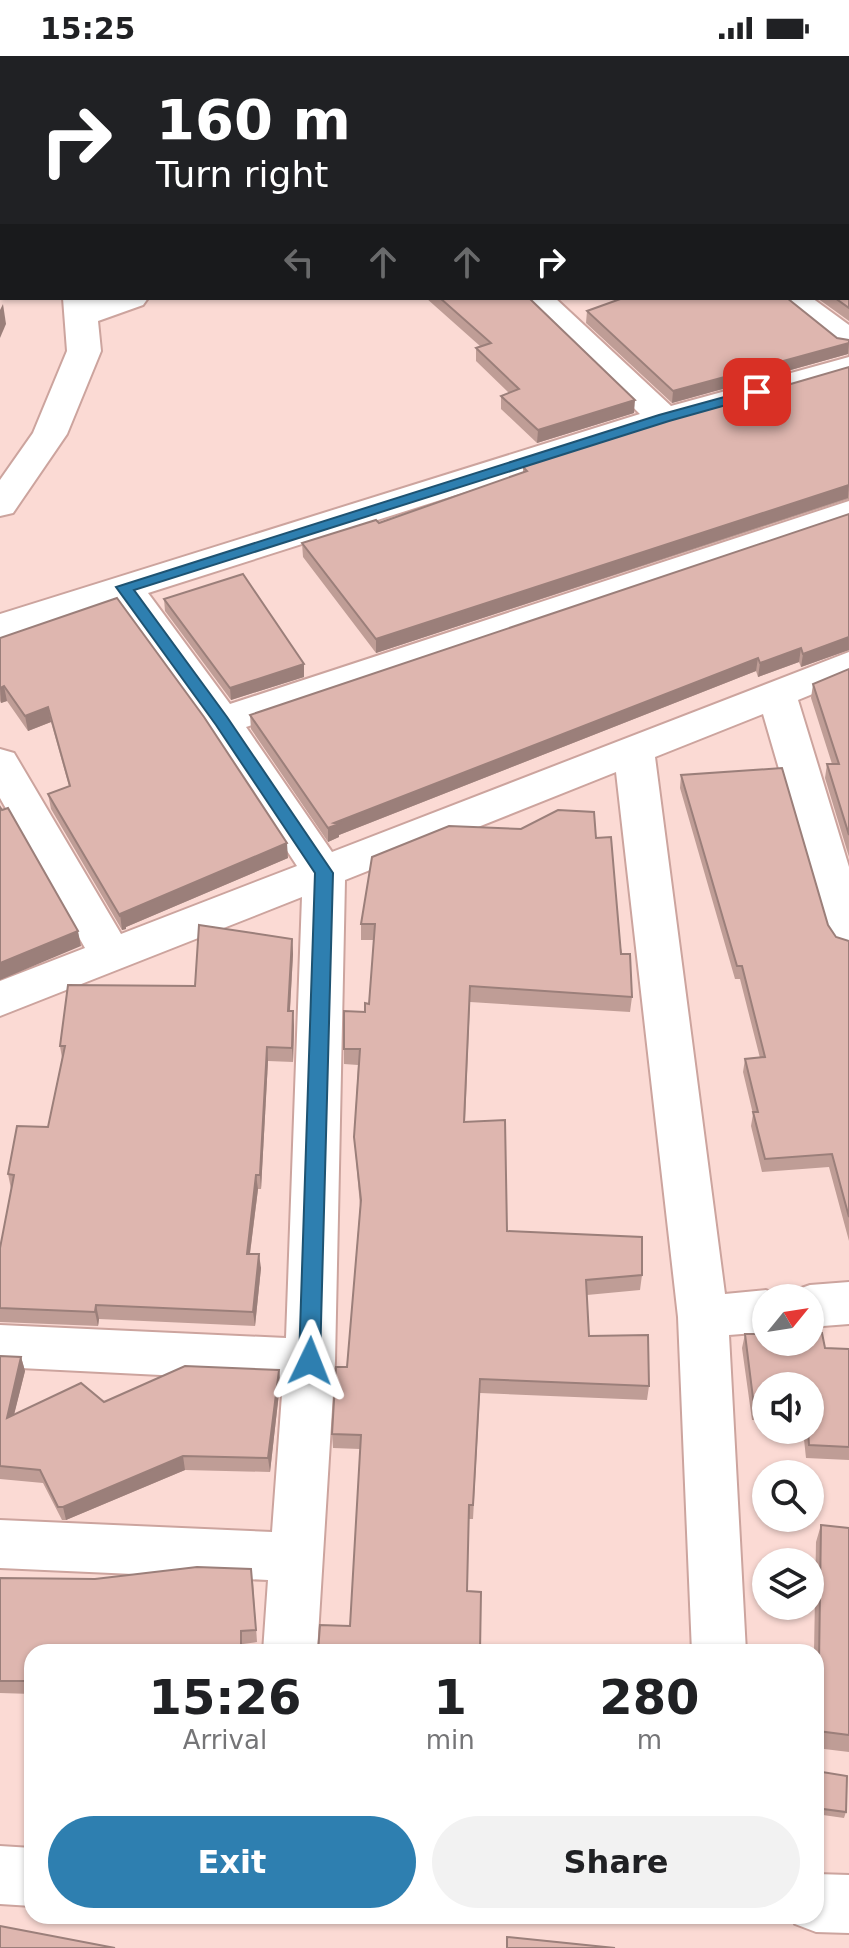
<!DOCTYPE html>
<html lang="en">
<head>
<meta charset="utf-8">
<style>
  :root { --surface:#fff; --page:#f2f2f2; --text:#202124; --muted:#757577; --accent:#2e7fb0 }
  body { margin:0; font-family:"DejaVu Sans",sans-serif; background:var(--page); color:var(--text); height:100vh; display:flex; flex-direction:column; font-size:30px; white-space:nowrap }
  * { box-sizing:border-box; margin:0 }
  p { font-size:26px; color:var(--muted) }
  .icon { flex:none; width:44px; height:44px; fill:none; stroke:currentColor; stroke-width:2; stroke-linecap:round; stroke-linejoin:round }
  .map { position:relative; flex:1; overflow:hidden }
  .sheet { position:absolute; left:24px; top:1588px; width:800px; height:280px; display:flex; flex-direction:column; background:var(--surface); border-radius:24px; box-shadow:0 2px 6px #0004 }
  .sheet>* { flex:none }
  .banner { position:absolute; left:0px; top:0px; width:850px; height:244px; box-shadow:0 2px 6px #0004; background:#202124; color:#fff; overflow:hidden }
  .needle { width:52px; rotate:60deg }
  .tools { position:absolute; left:752px; top:1228px; display:grid; gap:16px }
  .tools a { display:grid; place-items:center; width:72px; height:72px; border-radius:50%; background:var(--surface); box-shadow:0 2px 6px #0004; font-size:40px }
  .pin { position:absolute; display:grid; place-items:center; width:68px; height:68px; color:#fff; margin:-34px; border-radius:16px; box-shadow:0 4px 12px #0006 }
  .me { position:absolute; width:88px; margin:-44px; rotate:2deg; stroke-linejoin:round; filter:drop-shadow(0 0 6px #0008) }
  .turn { display:flex; align-items:center; gap:28px; height:168px; padding:0 24px; font-size:36px }
  .turn .icon { width:104px; height:104px; stroke-width:2.5 }
  .turn b { display:block; font-size:56px; line-height:68px }
  .lanes { display:flex; align-items:center; height:76px; padding:0 24px; background:#0003; justify-content:center; gap:40px; direction:ltr }
  .lanes .off { opacity:.35 }
  .eta { display:flex; justify-content:space-evenly; align-items:center; height:136px; text-align:center }
  .eta b { font-size:48px; font-weight:700; line-height:56px }
  .primary-button { display:flex; gap:16px; margin-top:auto; padding:16px 24px }
  .primary-button a { flex:1; height:92px; border-radius:48px; background:var(--accent); color:#fff; font-size:32px; font-weight:700; line-height:92px; text-align:center }
  .primary-button a+a { background:var(--page); color:var(--text) }
  .status { display:flex; justify-content:space-between; align-items:center; height:56px; padding:0 40px; background:var(--surface); direction:ltr }
  .status svg { height:22px; fill:currentColor }
  .map>svg:first-child { display:block }
</style>
</head>
<body>
<div class="status"><b>15:25</b><svg viewBox="0 0 49 12"><path d="M0 12V9h3v3zM5 12V6h3v6zM10 12V3h3v9zM15 12V0h3v12zM26 1h20v11H26zM47 4h2v5h-2z"/></svg></div>
<div class="map">
<svg width="849" height="1892" viewBox="0 0 849 1892">
  <rect width="100%" height="100%" fill="#fbdad4"/>
  <path fill="#fbc2b8" d="M136,0H494L497,2H138Z"/>
  <g fill="none" stroke-linecap="round" stroke-linejoin="round">
    <defs>
      <g id="minor">
        <path d="M564,0H594L595,2H565Z"/>
        <path d="M617,0H647L648,2H618Z"/>
        <path d="M0,12L2,13V33L0,32Z"/>
        <rect x="0" y="203" width="2" height="20"/>
        <path d="M63,242H148L143,249L98,265L101,295L67,378L13,457L0,460V424L33,377L67,295Z"/>
        <path d="M520,242H555L671,350L849,301V321L676,369L148,537L230,648L849,445V468L246,671L332,796L849,596V623L798,644L849,811V897L834,892L828,881L763,658L655,701L725,1238L766,1234L784,1242H766V1276L729,1279L746,1596H692L678,1261L616,716L345,824L335,1305L317,1596H263L268,1524L0,1512V1464L272,1476L283,1325L0,1311V1269L286,1282L302,841L0,960V925L85,892L0,742V693L14,697L121,878L297,810L208,674L116,547L0,583V558L640,358Z"/>
        <path d="M775,242H812L849,269V294L837,291Z"/>
        <path d="M849,1226V1268L810,1271V1242H789L793,1235L810,1229Z"/>
        <path d="M0,1790L32,1792V1850L0,1848Z"/>
        <path d="M816,1818L849,1819V1877L816,1876L795,1868L792,1860H816Z"/>
      </g>
    </defs>
    <use href="#minor" stroke="#cca49e" stroke-width="4"/>
    <use href="#minor" fill="#fff" fill-rule="evenodd"/>
  </g>
  <g fill="#bf9d96">
    <path d="M848,43L849,44V265L817,242H848Z"/>
    <path d="M426,242H529L634,357L537,387L501,353V340L509,337L476,305V292L480,290Z"/>
    <path d="M587,255L837,282L849,284V301L848,298L672,347L586,267Z"/>
    <path d="M849,311V443L376,597L303,501L302,487L379,467L523,417V411Z"/>
    <path d="M849,458V594L801,611L799,606L758,621L756,615L339,779V781L328,786L251,673L250,659Z"/>
    <path d="M164,543L304,621L231,644L165,555Z"/>
    <path d="M0,582L288,802L126,871V873L122,874L51,753L48,738L69,730L51,666L28,675L7,645L1,647L0,645Z"/>
    <path d="M849,613V801L825,722L827,708H832L811,642L813,628Z"/>
    <path d="M681,719L828,869L836,881L849,885V1185L829,1111L762,1116L751,1070L753,1058L743,1016L745,1003L760,1002L740,923H735L680,732Z"/>
    <path d="M596,782L632,941L630,956L470,946L465,1066L507,1175L642,1219L640,1234L587,1239L589,1280L649,1330L647,1344L480,1337L473,1463H469L350,1570L360,1393L333,1392L332,1378L347,1311L360,1150L354,1081L358,1009L344,1008V993L369,948L374,884H361V868Z"/>
    <path d="M292,883L293,898L290,955L294,970L293,1006L268,1005L261,1133H258L250,1198L261,1212L255,1270L99,1263L98,1270L0,1266V1192L11,1133L8,1118L48,1071L62,1002L60,990L195,930Z"/>
    <path d="M745,1278L825,1292L849,1293V1404L806,1402L803,1374H810V1330H766V1363L752,1364L742,1292Z"/>
    <path d="M0,1300L21,1301L25,1315L14,1358L104,1346L279,1314L280,1328L270,1416L185,1414L66,1464H62L43,1427L0,1423Z"/>
    <path d="M821,1469L849,1472V1696L816,1692V1596H814L816,1486Z"/>
    <path d="M0,1522L253,1526L257,1586L243,1588V1596H32V1638L0,1637Z"/>
    <path d="M816,1715L846,1756L844,1762L816,1758Z"/>
  </g>
  <g fill="#9b7f7a">
    <path d="M3,248L6,268L0,282V254Z"/>
    <path d="M849,287L848,298L672,347L673,335Z"/>
    <path d="M635,344L634,357L537,387L538,374Z"/>
    <path d="M849,429L848,442L376,597V583Z"/>
    <path d="M849,581V594L801,611L803,598Z"/>
    <path d="M801,592L799,606L758,621L760,607Z"/>
    <path d="M758,602L756,615L339,779V781L328,786V772L334,767Z"/>
    <path d="M304,608V621L231,644L230,632Z"/>
    <path d="M4,630L7,645L1,647L0,632Z"/>
    <path d="M48,651L51,666L28,675L25,660Z"/>
    <path d="M287,787L288,802L126,871V873L122,874L120,858Z"/>
    <path d="M78,875L81,890L0,924V907Z"/>
    <path d="M292,883L293,898L289,969L288,955Z"/>
    <path d="M293,955L294,970L293,1006L292,992Z"/>
    <path d="M267,991L268,1005L261,1133L260,1119Z"/>
    <path d="M256,1119L258,1133L248,1212L247,1198Z"/>
    <path d="M259,1198L261,1212L255,1270L253,1256Z"/>
    <path d="M96,1249L99,1263L98,1270L95,1256Z"/>
    <path d="M21,1301L25,1315L10,1375L7,1362Z"/>
    <path d="M279,1314L280,1328L270,1416L268,1402Z"/>
    <path d="M183,1400L185,1414L66,1464L63,1451Z"/>
  </g>
  <g fill="#deb6af" stroke="#9b7f7a" stroke-width="2">
    <path d="M656,0H849V21L848,22V2H649Z"/>
    <path d="M848,43L849,44L848,124Z"/>
    <path d="M848,134L849,141V252L835,242H848Z"/>
    <path d="M440,242H529L635,344L538,374L501,340L519,333L476,292L491,287Z"/>
    <path d="M623,242H787L837,282L849,284V287L673,335L587,255Z"/>
    <path d="M849,311V429L376,583L302,487L376,464L379,467L527,415L523,411L561,395Z"/>
    <path d="M849,458V581L803,598L801,592L760,607L758,602L334,767L339,768L328,772L250,659Z"/>
    <path d="M243,518L304,608L230,632L164,543Z"/>
    <path d="M117,542L204,661L287,787L120,858H124L120,860L48,738L70,730L48,651L25,660L4,630L0,632V582Z"/>
    <path d="M849,613V779L827,708H839L813,628Z"/>
    <path d="M782,712L828,869L836,881L849,885V1161L832,1098L765,1103L753,1056H758L745,1003L765,1001L742,910H737L681,719Z"/>
    <path d="M0,751L2,754L8,752L78,875L0,907Z"/>
    <path d="M558,754L594,756L596,782L611,781L621,898H630L632,941L470,930L464,1066L505,1064L507,1175L642,1181V1219L586,1224L589,1280L648,1279L649,1330L480,1323L473,1449H469L467,1535L481,1536L480,1596H318L320,1569L350,1570L361,1379L332,1378L336,1311H347L361,1144L354,1081L360,993H344V955L365,956V947L369,948L375,868H361L372,801L449,770L521,773Z"/>
    <path d="M199,869L292,883L288,955H293L292,992L267,991L260,1119H256L247,1198H259L253,1256L96,1249L95,1256L0,1252V1192L14,1119L8,1118L17,1070L48,1071L65,990H60L68,929L195,930Z"/>
    <path d="M810,1277H822L825,1292L849,1293V1391L809,1389L808,1374H810V1330H766V1350H754L745,1278H766V1286H810Z"/>
    <path d="M0,1300L21,1301L7,1362L81,1327L104,1346L185,1310L279,1314L268,1402L183,1400L63,1451H58L40,1414L0,1410Z"/>
    <path d="M821,1469L849,1472V1679L818,1675Z"/>
    <path d="M197,1511L251,1513L256,1574L241,1575V1596H32V1625H0V1522L95,1523Z"/>
    <path d="M816,1715L847,1720L846,1756L816,1752Z"/>
    <path d="M0,1870L115,1892H0Z"/>
    <path d="M507,1881L615,1892H507Z"/>
  </g>
  <path fill="#2e7fb0" stroke="#1e5372" stroke-width="2" d="M757,332L762,333V339L669,365L134,534L227,661L333,817L320,1305L310,1314L302,1312L299,1305L315,817L216,669L116,531L659,359Z"/>
</svg>
<div class="tools">
<a><svg class="needle" viewBox="-14 -14 28 28"><path d="M0-13l5 13h-10z" fill="#e53935"/><path d="M0 13l5-13h-10z" fill="#757577"/></svg></a>
<a><svg class="icon" aria-label="sound" viewBox="0 0 24 24"><path d="M4 9h4l5-4v14l-5-4H4zM17 9q2 3 0 6"/></svg></a>
<a><svg class="icon" aria-label="search" viewBox="0 0 24 24"><circle cx="10" cy="10" r="6"/><path d="M15 15l6 6"/></svg></a>
<a><svg class="icon" aria-label="layers" viewBox="0 0 24 24"><path d="M12 4l9 5-9 5-9-5zM3 14l9 5 9-5"/></svg></a>
</div>
<div class="pin" style="left:757px;top:336px;background:#d93025"><svg class="icon" aria-label="arrive" viewBox="0 0 24 24"><path d="M6 21V4h12l-3 4 3 4H6"/></svg></div>
<svg class="me" style="left:310px;top:1305px" viewBox="-20 -20 40 40"><path d="M0-17L14 15 0 8-14 15z" fill="#2e7fb0" stroke="#fff" stroke-width="4"/></svg>
<div class="banner">
<div class="turn"><svg class="icon" aria-label="right" viewBox="0 0 24 24"><path d="M7 20v-9h11M14 6l5 5-5 5"/></svg><div><b>160 m</b>Turn right</div></div>
<div class="lanes"><svg class="icon off" aria-label="left" viewBox="0 0 24 24"><path d="M17 20v-9H6M10 6l-5 5 5 5"/></svg><svg class="icon off" aria-label="ahead" viewBox="0 0 24 24"><path d="M12 20V5M6 11l6-6 6 6"/></svg><svg class="icon off" aria-label="ahead" viewBox="0 0 24 24"><path d="M12 20V5M6 11l6-6 6 6"/></svg><svg class="icon" aria-label="right" viewBox="0 0 24 24"><path d="M7 20v-9h11M14 6l5 5-5 5"/></svg></div>
</div>
<section class="sheet">
<div class="eta">
<div><b>15:26</b><p>Arrival</p></div>
<div><b>1</b><p>min</p></div>
<div><b>280</b><p>m</p></div>
</div>
<div class="primary-button"><a>Exit</a><a>Share</a></div>
</section>
</div>
</body>
</html>
